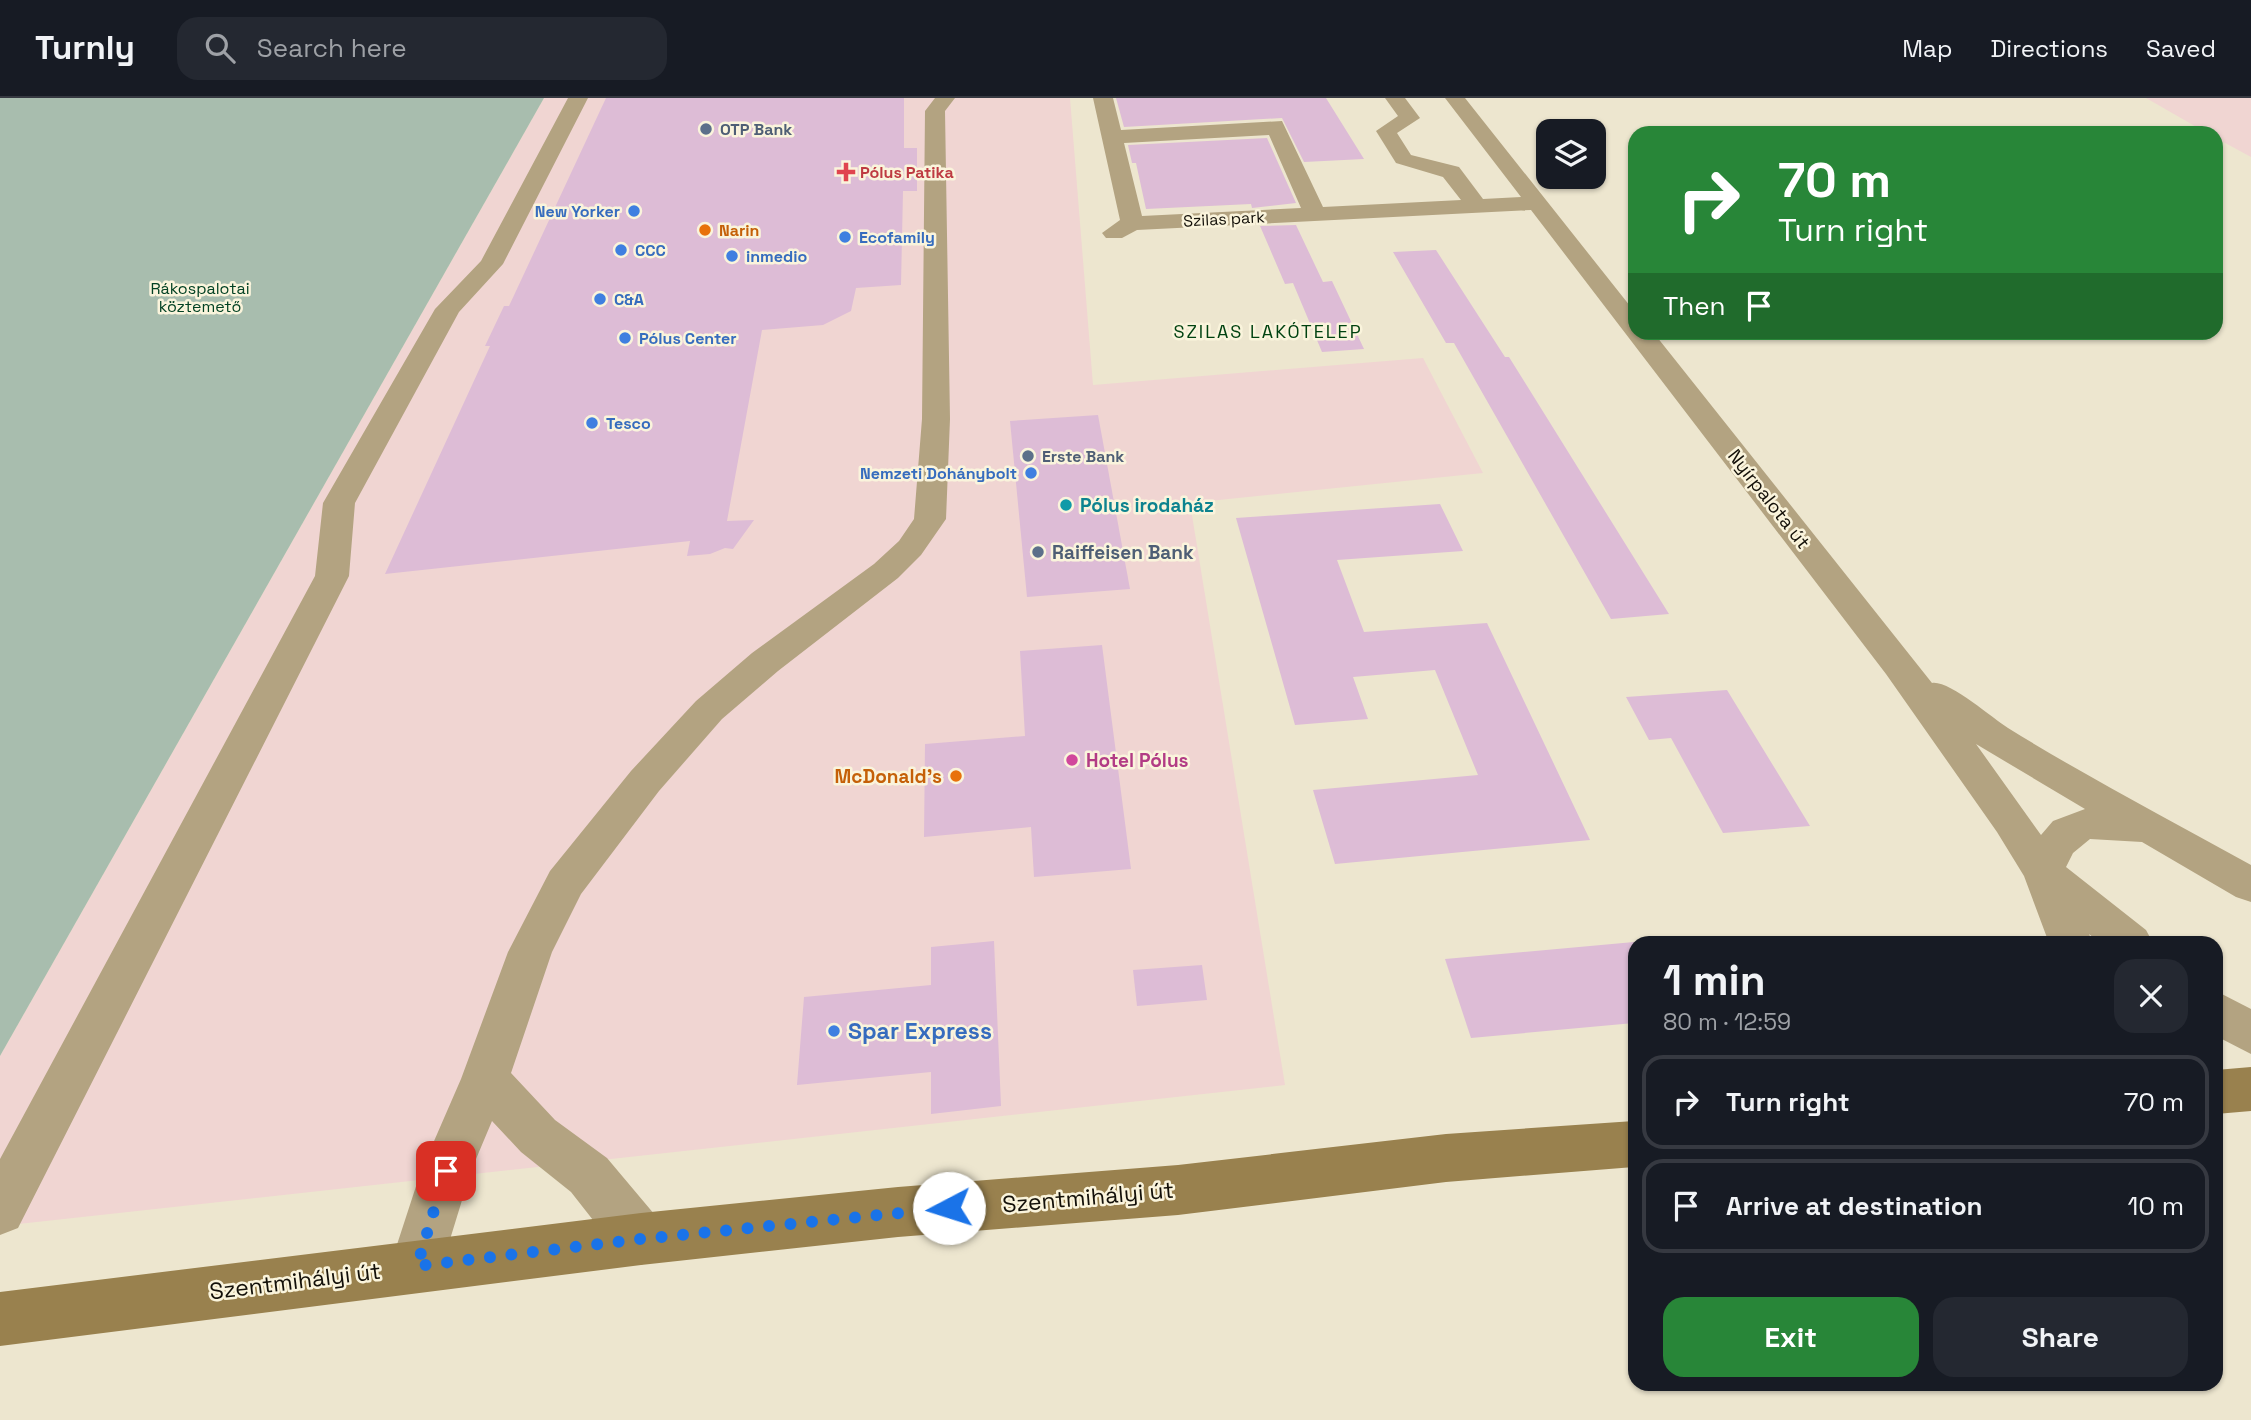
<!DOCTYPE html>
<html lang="en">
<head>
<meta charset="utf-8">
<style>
  :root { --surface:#171b24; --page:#242831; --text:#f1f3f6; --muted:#9ea1a6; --line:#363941; --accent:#288638 }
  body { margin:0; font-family:"Space Grotesk",sans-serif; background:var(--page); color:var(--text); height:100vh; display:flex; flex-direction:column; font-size:26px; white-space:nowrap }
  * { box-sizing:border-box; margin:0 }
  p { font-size:23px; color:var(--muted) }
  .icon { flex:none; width:38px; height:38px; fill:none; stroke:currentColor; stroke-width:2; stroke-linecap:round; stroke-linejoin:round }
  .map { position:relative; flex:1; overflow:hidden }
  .panel { position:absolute; left:1628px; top:838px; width:595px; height:455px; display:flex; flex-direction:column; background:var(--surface); border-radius:21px; box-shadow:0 2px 5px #0004 }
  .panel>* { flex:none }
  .banner { position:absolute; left:1628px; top:28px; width:595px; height:214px; border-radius:21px; box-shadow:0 2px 5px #0004; background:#288638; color:#fff; overflow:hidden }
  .buttons { position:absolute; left:1536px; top:21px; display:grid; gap:14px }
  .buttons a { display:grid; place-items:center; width:70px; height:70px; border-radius:14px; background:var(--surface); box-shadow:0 2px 5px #0004; font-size:35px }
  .pin { position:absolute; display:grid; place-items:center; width:60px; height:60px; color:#fff; margin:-30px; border-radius:14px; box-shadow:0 4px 10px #0006 }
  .me { position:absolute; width:77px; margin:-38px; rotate:265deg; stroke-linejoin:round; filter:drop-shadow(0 0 5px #0008) }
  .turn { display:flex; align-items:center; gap:24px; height:147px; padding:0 35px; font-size:32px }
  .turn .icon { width:91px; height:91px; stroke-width:2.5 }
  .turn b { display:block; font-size:49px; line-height:60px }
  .then { display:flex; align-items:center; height:66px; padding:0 35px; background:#0003; gap:14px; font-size:26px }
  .round { display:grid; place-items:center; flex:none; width:74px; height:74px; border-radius:21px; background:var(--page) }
  .headline { display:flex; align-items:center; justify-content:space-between; height:119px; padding:0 35px }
  h1 { font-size:42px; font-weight:700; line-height:52px }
  .cta { display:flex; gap:14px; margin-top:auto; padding:14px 35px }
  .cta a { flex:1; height:80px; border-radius:21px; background:var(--accent); color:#fff; font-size:28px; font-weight:700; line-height:80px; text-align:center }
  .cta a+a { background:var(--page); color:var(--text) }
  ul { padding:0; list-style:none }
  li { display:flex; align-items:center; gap:21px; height:94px; margin:0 14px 10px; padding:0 21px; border:4px solid var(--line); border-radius:21px }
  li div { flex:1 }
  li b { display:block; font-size:26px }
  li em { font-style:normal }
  header { display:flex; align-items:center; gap:42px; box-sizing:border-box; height:98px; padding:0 35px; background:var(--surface); border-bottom:2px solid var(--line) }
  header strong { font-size:33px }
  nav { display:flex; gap:38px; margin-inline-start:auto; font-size:24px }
  .search { width:490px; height:63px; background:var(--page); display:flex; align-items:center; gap:18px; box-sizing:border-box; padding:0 24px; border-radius:21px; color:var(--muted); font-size:26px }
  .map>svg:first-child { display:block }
</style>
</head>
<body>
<header>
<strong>Turnly</strong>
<div class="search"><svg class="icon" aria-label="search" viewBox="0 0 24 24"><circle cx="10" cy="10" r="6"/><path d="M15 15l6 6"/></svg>Search here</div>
<nav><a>Map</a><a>Directions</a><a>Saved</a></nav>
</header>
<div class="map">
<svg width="2251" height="1322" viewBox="0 0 2251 1322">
  <rect width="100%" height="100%" fill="#ede6cf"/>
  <g fill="#f0d5d2">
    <path d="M544,0H1070L1093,287L1423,260L1483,375L1190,405L1285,987L0,1128V958Z"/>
    <path d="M2146,0H2251V59L2216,40V35H2207Z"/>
  </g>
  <path fill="#a8bdae" d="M0,0H544L0,958Z"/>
  <g fill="#ddbcd6">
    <path d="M606,0H904V50H917V93H903L901,187L856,190L851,213L823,227L762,232L727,423L754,422L733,451L725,450L710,456L687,458L690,443L385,476L490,248H485L504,208H509Z"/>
    <path d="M1116,0H1326L1364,61L1304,64L1282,20L1124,29Z"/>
    <path d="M1267,40L1296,105L1252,110L1251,106L1146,111L1136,65H1132L1128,47Z"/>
    <path d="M1296,127L1323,184L1332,183L1364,251L1322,254L1293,185L1285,186L1260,128Z"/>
    <path d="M1436,152L1505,259H1509L1669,516L1611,521L1454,245H1446L1393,154Z"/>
    <path d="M1098,317L1130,491L1027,499L1010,323Z"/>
    <path d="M1440,406L1463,453L1337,462L1364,534L1487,525L1590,742L1335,766L1313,692L1478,677L1435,572L1353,579L1368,621L1295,627L1236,420Z"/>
    <path d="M1102,547L1131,771L1034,779L1031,729L924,739L925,646L1025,638L1020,553Z"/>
    <path d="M1727,592L1810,728L1723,735L1671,640L1649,642L1626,599Z"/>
    <path d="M994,843L1001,1008L931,1016V974L797,987L804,899L931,887V849Z"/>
    <path d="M1634,844V925L1471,940L1445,861Z"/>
    <path d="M1202,867L1207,902L1137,908L1133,872Z"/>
  </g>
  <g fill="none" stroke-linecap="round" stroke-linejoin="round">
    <g fill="#b3a381" fill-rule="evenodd">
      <path d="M568,0H588L503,166L459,214L355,405L349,478L18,1130L0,1137V1061L315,478L323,405L435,211L481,163Z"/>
      <path d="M935,0H955L945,13L950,321L946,421L921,457L898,480L778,573L722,621L659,693L581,796L552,854L511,975L555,1022L607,1060L660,1123L667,1141L660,1159L641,1167L622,1159L571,1094L521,1054L492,1023L471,1073L436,1187L417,1195L398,1187L390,1168L421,1073L461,981L508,854L550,773L631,673L696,603L752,555L874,466L899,443L914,421L922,321L925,13Z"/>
      <path d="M1093,0H1113L1121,32L1282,23L1323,109L1461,102L1443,79L1396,65L1376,33L1398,18L1385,0H1405L1420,20L1397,35L1411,57L1459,69L1483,101L1521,99L1445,0H1465L1634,213V234H1653L1932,585C1949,582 1992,620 2008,630C2087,679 2170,722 2251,767V804L2236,799L2142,744L2090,741L2073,755L2066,769L2146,832L2153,845H2100L2089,836L2093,845H2049L2024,778L1997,734L1886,576L1531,112L1137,132L1122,140H1106L1102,135L1120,122ZM1269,37L1301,110L1142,118L1124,45ZM1976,646L2085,711L2053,723L2041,737Z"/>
      <path d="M2216,893L2251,911V956L2216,938Z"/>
    </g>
    <g fill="#99814e" fill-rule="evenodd">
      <path d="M2251,969V1013L2216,1016V972Z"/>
      <path d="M1634,1023V1069L1446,1084L1178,1117L898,1139L641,1167L0,1248V1194L641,1115L898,1089L1178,1067L1446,1036Z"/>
    </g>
  </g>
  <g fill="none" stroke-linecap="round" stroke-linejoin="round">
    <path stroke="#1a73e8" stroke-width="12" stroke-dasharray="0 21.6" d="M446,1073L417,1168L641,1141L949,1110"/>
  </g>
  <g fill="#5c6f8a" stroke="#faf4dc" stroke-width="2.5">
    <circle cx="706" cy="31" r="7"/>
    <circle cx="1028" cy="358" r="7"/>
    <circle cx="1038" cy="454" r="7"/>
  </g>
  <path fill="#e0444e" stroke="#faf4dc" stroke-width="2.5" d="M842.5 63.5h7v7h7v7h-7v7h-7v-7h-7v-7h7z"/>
  <g fill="#3f7fe0" stroke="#faf4dc" stroke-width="2.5">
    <circle cx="634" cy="113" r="7"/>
    <circle cx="845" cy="139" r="7"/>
    <circle cx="621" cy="152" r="7"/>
    <circle cx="732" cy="158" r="7"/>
    <circle cx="600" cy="201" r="7"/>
    <circle cx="625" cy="240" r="7"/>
    <circle cx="592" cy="325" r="7"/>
    <circle cx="1031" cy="375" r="7"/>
    <circle cx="834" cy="933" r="7"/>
  </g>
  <g fill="#e8710a" stroke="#faf4dc" stroke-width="2.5">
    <circle cx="705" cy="132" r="7"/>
    <circle cx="956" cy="678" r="7"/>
  </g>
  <circle fill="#0f9aa8" stroke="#faf4dc" stroke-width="2.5" cx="1066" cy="407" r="7"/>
  <circle fill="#d1479c" stroke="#faf4dc" stroke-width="2.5" cx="1072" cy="662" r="7"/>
  <g text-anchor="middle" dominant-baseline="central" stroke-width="5" stroke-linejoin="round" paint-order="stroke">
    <g font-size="16" font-weight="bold" fill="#4e5e75" stroke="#faf4dc" text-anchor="start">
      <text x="720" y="31">OTP Bank</text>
      <text x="1042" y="358">Erste Bank</text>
    </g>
    <g font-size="16" font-weight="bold" fill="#be3a42" stroke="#faf4dc" text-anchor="start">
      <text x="860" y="74">Pólus Patika</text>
    </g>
    <g font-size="16" font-weight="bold" fill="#366cbe" stroke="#faf4dc" text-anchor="start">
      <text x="620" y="113" text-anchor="end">New Yorker</text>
      <text x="859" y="139">Ecofamily</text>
      <text x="635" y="152">CCC</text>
      <text x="746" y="158">inmedio</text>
      <text x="614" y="201">C&amp;A</text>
      <text x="639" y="240">Pólus Center</text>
      <text x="606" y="325">Tesco</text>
      <text x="1017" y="375" text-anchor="end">Nemzeti Dohánybolt</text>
    </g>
    <g font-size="16" fill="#131009" stroke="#faf4dc">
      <text transform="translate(1224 121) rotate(-3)">Szilas park</text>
    </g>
    <g font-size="16" font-weight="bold" fill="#c56008" stroke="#faf4dc" text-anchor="start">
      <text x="719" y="132">Narin</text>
    </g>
    <g font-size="16" fill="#024123" stroke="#faf4dc">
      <text x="200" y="190">Rákospalotai<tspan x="200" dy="18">köztemető</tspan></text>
    </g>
    <g font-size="18" letter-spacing="2" fill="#004210" stroke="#faf4dc">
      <text x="1268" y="233">SZILAS LAKÓTELEP</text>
    </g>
    <g font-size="19" fill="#131009" stroke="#faf4dc">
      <text transform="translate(1769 401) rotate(52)">Nyírpalota út</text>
    </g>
    <g font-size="19" font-weight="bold" fill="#0d838f" stroke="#faf4dc" text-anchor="start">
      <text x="1080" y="407">Pólus irodaház</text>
    </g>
    <g font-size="19" font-weight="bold" fill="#4e5e75" stroke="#faf4dc" text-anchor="start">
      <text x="1052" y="454">Raiffeisen Bank</text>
    </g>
    <g font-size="19" font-weight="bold" fill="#b23c85" stroke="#faf4dc" text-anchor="start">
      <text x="1086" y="662">Hotel Pólus</text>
    </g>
    <g font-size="19" font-weight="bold" fill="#c56008" stroke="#faf4dc" text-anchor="end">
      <text x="942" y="678">McDonald's</text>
    </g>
    <g font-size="23" font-weight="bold" fill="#366cbe" stroke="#faf4dc" text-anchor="start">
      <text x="848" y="933">Spar Express</text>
    </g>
    <g font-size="23" fill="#131009" stroke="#faf4dc">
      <text transform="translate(1088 1099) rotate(-5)">Szentmihályi út</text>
      <text transform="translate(295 1183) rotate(-7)">Szentmihályi út</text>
    </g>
  </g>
</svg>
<div class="buttons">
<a><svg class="icon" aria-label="layers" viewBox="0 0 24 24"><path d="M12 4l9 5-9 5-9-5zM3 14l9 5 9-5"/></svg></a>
</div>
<div class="pin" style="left:446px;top:1073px;background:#d93025"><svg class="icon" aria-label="arrive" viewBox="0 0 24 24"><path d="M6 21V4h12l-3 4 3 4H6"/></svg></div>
<svg class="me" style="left:949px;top:1110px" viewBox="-20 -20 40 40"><circle r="19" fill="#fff"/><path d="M0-13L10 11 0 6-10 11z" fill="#1a73e8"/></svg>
<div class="banner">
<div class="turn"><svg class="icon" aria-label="right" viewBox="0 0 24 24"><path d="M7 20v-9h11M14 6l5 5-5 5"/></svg><div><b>70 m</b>Turn right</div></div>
<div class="then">Then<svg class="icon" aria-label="arrive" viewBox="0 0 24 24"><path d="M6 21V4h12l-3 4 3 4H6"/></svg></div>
</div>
<section class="panel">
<div class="headline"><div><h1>1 min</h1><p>80 m · 12:59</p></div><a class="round"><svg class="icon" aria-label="close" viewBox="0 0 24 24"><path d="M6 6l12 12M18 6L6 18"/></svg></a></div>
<ul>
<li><svg class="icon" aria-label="right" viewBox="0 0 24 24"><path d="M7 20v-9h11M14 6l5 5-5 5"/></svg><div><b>Turn right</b></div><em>70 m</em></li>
<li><svg class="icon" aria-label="arrive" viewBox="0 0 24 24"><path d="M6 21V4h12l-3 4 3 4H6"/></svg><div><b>Arrive at destination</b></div><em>10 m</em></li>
</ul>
<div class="cta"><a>Exit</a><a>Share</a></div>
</section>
</div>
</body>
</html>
